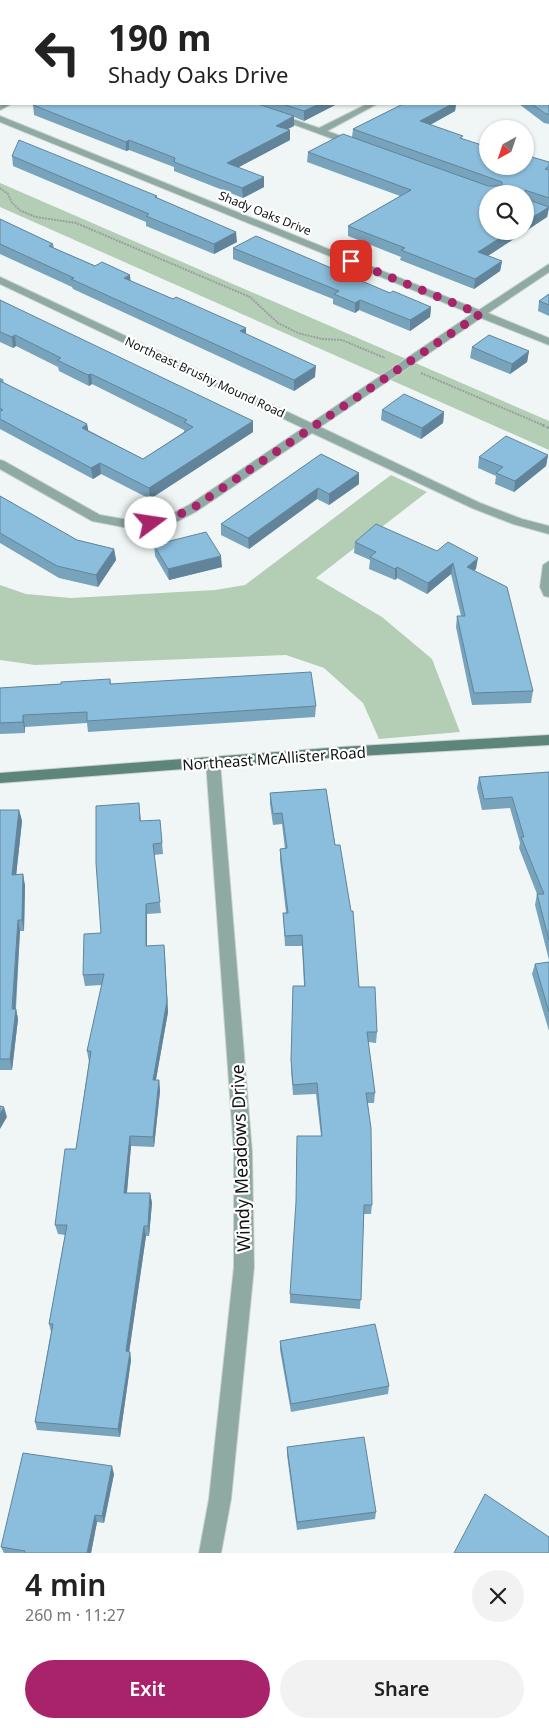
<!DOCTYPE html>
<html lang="en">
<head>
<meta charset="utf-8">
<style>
  :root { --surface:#fff; --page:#f2f2f2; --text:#222; --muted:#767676; --accent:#a9236b }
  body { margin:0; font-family:"Noto Sans",sans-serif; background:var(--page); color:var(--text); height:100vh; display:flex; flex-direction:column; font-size:19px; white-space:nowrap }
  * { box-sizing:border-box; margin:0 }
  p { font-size:16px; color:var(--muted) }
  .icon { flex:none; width:28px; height:28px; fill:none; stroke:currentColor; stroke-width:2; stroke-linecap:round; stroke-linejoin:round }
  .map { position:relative; height:1553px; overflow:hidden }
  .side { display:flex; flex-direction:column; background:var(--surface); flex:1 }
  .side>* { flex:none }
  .banner { position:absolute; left:0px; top:0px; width:550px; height:105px; box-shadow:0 1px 4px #0004; background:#fff; color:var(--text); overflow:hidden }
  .needle { width:32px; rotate:220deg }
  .controls { position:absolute; left:479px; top:120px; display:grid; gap:10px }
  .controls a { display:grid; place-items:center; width:55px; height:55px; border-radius:50%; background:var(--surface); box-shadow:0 1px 4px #0004; font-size:25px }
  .pin { position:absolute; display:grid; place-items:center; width:42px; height:42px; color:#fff; margin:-21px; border-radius:10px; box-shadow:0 2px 8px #0006 }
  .me { position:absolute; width:55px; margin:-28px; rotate:76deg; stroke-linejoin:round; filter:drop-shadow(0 0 4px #0008) }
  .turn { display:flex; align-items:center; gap:18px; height:105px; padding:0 25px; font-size:22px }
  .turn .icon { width:65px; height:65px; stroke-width:2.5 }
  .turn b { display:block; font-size:35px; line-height:42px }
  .round { display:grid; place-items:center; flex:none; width:52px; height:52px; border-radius:26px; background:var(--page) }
  .summary { display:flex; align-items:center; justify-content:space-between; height:85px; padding:0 25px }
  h1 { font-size:30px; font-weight:600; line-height:38px }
  .cta { display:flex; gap:10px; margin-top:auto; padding:10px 25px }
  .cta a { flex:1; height:58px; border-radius:30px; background:var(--accent); color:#fff; font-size:20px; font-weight:600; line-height:58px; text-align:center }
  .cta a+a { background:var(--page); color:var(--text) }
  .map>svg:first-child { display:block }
</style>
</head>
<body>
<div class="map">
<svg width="549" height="1553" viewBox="0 0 549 1553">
  <rect width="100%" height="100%" fill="#f0f6f6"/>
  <g fill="#b4ceb6">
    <path d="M0,183L549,421V450L0,207Z"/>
    <path d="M391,475L427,492L316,578L382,617L432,659L460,732L379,739L363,703L324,668L286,655L35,665L0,660V585L26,594L71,598L215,590L245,585Z"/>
  </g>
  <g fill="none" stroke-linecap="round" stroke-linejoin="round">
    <defs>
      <g id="street">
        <rect x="135" y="0" width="8" height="1"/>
        <path d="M0,104L1,103L11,104L0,110Z"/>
        <path d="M238,104H249L319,128L367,104H377L327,131L358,142V146L355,147Z"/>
        <path d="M0,116L479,310L549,264V272L488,313L549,338V345L481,318L320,427L480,503L522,519L549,526V534L513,524L472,508L312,433L197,511L176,522L151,527H123L92,521L0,469V460L4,461L100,515L123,519H151L168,516L189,505L303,428L0,284V277L311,423L472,314L0,122Z"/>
        <path d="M549,561V597L544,596L540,587L543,565Z"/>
        <path d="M213,757L218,758L220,762L252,1152L254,1267L231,1499L221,1553H199L209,1499L234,1267V1152L206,762L208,758Z"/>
      </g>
      <path id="secondary" d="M549,735V745L341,757L0,783V773L341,747Z"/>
    </defs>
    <use href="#street" stroke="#ccd2d2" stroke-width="2"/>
    <use href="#secondary" stroke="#ccd2d2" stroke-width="2"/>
    <g stroke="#9b9f9f" stroke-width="2" stroke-dasharray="2 1" stroke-linecap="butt">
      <path d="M0,188L8,194L12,203L21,211L36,217L76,223L250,297L278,323L298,333L322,339L342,340L385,358"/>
      <path d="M421,373L545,426"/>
    </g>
    <path stroke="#9b9f9f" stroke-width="2.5" stroke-dasharray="3 2" stroke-linecap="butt" d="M542,425L549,428"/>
    <use href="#street" fill="#8faaa2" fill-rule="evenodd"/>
    <use href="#secondary" fill="#5e857b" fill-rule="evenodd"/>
  </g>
  <g fill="#78a3bd">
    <path d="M1,63V101L0,100V64Z"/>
    <path d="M549,79V124L544,123L519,104H549Z"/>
    <path d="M36,104H337L304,121L294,117V126L287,129L290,140L238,167L264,187L243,198L174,171V167L129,150L126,151L34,115L33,105Z"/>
    <path d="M403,104H456L455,111L430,125L463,139L488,166L549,162V208L547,217L488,256L502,261L500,271L474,289L400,260L401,257L348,236V226L400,196L307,162L308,152L352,137L353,129Z"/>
    <path d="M12,156L157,196V198L237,242L214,254L146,226V222L13,166Z"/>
    <path d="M0,219L53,244L54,248L173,299L246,328V334L315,377L294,391L73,289L72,287L0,254Z"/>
    <path d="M233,248L390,293L431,307L430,317L410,331L359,310L355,313L333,304V299L233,259Z"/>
    <path d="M549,294V316L538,311L539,301Z"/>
    <path d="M0,300L253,432L150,499L101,474L93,479L0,429V378L3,379L4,383L87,424L88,430L143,459L184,432V430L92,384L89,386L59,371L58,367L16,346L13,348L0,342Z"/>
    <path d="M472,347L529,351L527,362L510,374L470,358Z"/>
    <path d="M382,410L444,412L443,423L421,439L381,420Z"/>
    <path d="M321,454L359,473V484L329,505L317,499L249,549L221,535V524Z"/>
    <path d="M548,455L546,466L514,492L495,484L496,476L478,468L479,457Z"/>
    <path d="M0,496L77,540L114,549L116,560L98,587L59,578L0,543Z"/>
    <path d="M355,542L476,569L474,570L533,691L531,703L472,705L456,627L457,616H461L451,574L427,594L397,578L395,580L369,569L370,560L354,553Z"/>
    <path d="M154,545L222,567L169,580L155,556Z"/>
    <path d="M110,679L111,684L316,706L315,717L88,732L87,723L25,727V733L0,734V688L61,684Z"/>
    <path d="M549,772V960L535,905L537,894L519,848L520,843L510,808L482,810L477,788L479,777Z"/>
    <path d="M326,789L359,987L377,1032L376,1043L368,1042L375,1093L374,1103H368L372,1205L371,1214H364L360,1309L290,1303V1294L321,1136L316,1094L293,1095L291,1070L293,986H304L302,946H285L283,913H286L280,860V849H285L282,824L273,825L270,804V793Z"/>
    <path d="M139,803L141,821L161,831L163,854L154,855L161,913L147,914V946L165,956L168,1012L156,1080H159L160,1091L154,1147L131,1146L127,1193H150L152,1203L149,1236H146L129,1352H130L131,1360L120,1437L37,1430L35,1422L51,1332L49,1324L65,1235L58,1234L55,1225L76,1149L89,1062L87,1051L102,985L85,986L83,975L101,933Z"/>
    <path d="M0,810H19L22,821L16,875L25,885L24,931H20L16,1009L18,1019L12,1070H0Z"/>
    <path d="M549,962V1031L532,974L535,964Z"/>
    <path d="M280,1341L389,1386L388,1394L291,1412L280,1350Z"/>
    <path d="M287,1447L376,1512L375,1519L297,1530L287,1455Z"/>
    <path d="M114,1474L104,1523L97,1522L91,1553H4L1,1547Z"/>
  </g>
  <g fill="#61849a">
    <path d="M319,104H337L304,121V111Z"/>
    <path d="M452,104H456L455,111L419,131L420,121Z"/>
    <path d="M294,116V126L276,135V126Z"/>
    <path d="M290,130V140L228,173L227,163Z"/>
    <path d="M129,140V150L126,151V142Z"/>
    <path d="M264,177V187L243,198L242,188Z"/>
    <path d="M549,207L547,217L477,263L478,252L511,231H525V222Z"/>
    <path d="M236,232L237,242L214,254V244Z"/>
    <path d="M502,261L500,271L474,289L475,279Z"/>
    <path d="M130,275L131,285L124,278Z"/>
    <path d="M360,300L359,310L355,313V303Z"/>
    <path d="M431,307L430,317L410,331V320Z"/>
    <path d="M246,328V338L240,331Z"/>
    <path d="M15,335L16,346L13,348L12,337Z"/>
    <path d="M529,351L527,362L510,374L512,364Z"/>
    <path d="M316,366L315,377L294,391V380Z"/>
    <path d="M91,374L92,384L89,386L88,375Z"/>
    <path d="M444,412L443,423L421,439L422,428Z"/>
    <path d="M253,421V432L150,499L149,488Z"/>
    <path d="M87,424L89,435L82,428Z"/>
    <path d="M548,455L546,466L514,492L515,481Z"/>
    <path d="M100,463L101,474L93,479L91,468Z"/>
    <path d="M359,473V484L329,505V494Z"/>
    <path d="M318,488L317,499L249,549L248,538Z"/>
    <path d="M114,549L116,560L98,587L96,575Z"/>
    <path d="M221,556L222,567L169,580L168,569Z"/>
    <path d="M478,558L476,569L465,578L467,567Z"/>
    <path d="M453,563L451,574L427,594L428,583Z"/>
    <path d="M397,567V578L395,580V569Z"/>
    <path d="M23,715L25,727V733L23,722Z"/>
    <path d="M19,810L22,821L15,886L12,875Z"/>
    <path d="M23,874L25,885L24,931L22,920Z"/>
    <path d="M146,904L147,914V957L146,946Z"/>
    <path d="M18,920L20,931L15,1012L16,1009L18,1019L12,1070L10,1059Z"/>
    <path d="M164,945L168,1012L154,1090L153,1080Z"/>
    <path d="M159,1080L160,1091L154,1147L153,1137Z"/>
    <path d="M4,1107L7,1117L0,1129V1114Z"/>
    <path d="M130,1136L131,1146L126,1202L124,1193Z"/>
    <path d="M150,1193L152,1203L149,1236L148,1226Z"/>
    <path d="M144,1226L146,1236L128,1360L126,1351Z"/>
    <path d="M130,1352L131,1360L120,1437L118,1429Z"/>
    <path d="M112,1466L114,1474L104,1523L102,1516Z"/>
    <path d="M95,1515L97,1522L91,1553H87Z"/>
  </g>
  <g fill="#8bbddc" stroke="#61849a">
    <rect x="82" y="0" width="29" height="1"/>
    <path d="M168,0H549V27V1H168Z"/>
    <path d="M1,63V92L0,91V64Z"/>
    <path d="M549,79V114H546L532,104H549Z"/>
    <path d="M36,104H258L294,116L276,126L290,130L227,163L264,177L242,188L174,162L175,158L129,140L126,142L33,105Z"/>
    <path d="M282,104H319L304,111Z"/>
    <path d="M403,104H452L420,121L463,136L460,138L488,147V166H525V155L549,162V166L545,169L549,170V198L525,190L526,199L549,207L525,222V194H488V231H511L478,252L502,261L475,279L401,250L405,248L348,226L411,190L308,152L343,134L488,186H502V182L353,129Z"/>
    <path d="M19,140L157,196L155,197L236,232L214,244L146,216L149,214L12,156Z"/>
    <path d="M0,219L53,244L49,246L95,266L102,262L130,275L124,278L173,299L176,297L246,328L240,331L316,366L294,380L71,279L74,278L0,244Z"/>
    <path d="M256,236L390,293L393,291L431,307L410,320L360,300L355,303L334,294L339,291L233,248Z"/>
    <path d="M549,294V305L539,301Z"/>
    <path d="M0,300L253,421L149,488L100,463L91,468L0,419V411L3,410L0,408V381L87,424L82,428L143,459L193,427L184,422L187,420L91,374L88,375L57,360L61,358L15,335L12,337L0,332Z"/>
    <path d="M489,335L529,351L512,364L472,347Z"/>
    <path d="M404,394L444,412L422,428L382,410Z"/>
    <path d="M506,436L548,455L515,481L496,473L503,467L479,457Z"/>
    <path d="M321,454L359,473L329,494L318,488L248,538L221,524Z"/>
    <path d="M0,496L77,540L114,549L96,575L57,566L0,533Z"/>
    <path d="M376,524L437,551L448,542L478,558L467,567L507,587L533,691L474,693L457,616H465L453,563L428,583L397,567L395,569L370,557L376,552L355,542Z"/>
    <path d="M206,532L221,556L168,569L154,545Z"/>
    <path d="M311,672L316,706L87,721V712L23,715V722L0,723V688L61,684V682L110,679V684Z"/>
    <path d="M549,772V940L537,894H544L521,837H524L512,797L484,799L479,777Z"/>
    <path d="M326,789L335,845H340L351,911H353L359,987H375L377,1032H367L375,1093H366L371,1128L372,1205H364L361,1300L290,1294L296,1202L297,1136H322L317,1083L293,1085L291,1060L293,986H305L302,935L285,936L283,913H288L280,849L287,848L282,813L273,814L270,793Z"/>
    <path d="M139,803L140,821L160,820L162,843L153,844L160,902L146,904V946L164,945L167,1001L153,1080H159L153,1137L130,1136L124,1193H150L148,1226H144L126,1351L130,1352L118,1429L35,1422L53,1324H49L67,1225H55L65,1149H76L91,1051H87L104,974L83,975L84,934L101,933L96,863V806Z"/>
    <path d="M0,810H19L12,875L23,874L22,920H18L12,1009H16L10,1059H0Z"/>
    <path d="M549,962V1012L535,964Z"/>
    <path d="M0,1106L4,1107L0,1114Z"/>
    <path d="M375,1324L389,1386L291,1404L280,1341Z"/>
    <path d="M364,1437L376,1512L297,1522L287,1447Z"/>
    <path d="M23,1453L112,1466L102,1516L95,1515L87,1553H24L25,1551L1,1547Z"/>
    <path d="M485,1494L549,1537V1553H454Z"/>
  </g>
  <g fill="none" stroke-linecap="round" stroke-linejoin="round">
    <path stroke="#a9236b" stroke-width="9" stroke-dasharray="0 16.2" d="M151,523L172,518L193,508L480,314L351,261"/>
  </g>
  <g text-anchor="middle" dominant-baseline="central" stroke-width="4.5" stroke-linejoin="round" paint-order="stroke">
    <g font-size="12" fill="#111313" stroke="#fff">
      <text transform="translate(265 213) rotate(22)">Shady Oaks Drive</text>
      <text transform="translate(205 377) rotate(25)">Northeast Brushy Mound Road</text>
    </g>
    <g font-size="15" fill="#111313" stroke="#fff">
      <text transform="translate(274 758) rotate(-4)">Northeast McAllister Road</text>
    </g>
    <g font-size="18" fill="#111313" stroke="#fff">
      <text transform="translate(240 1158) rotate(-92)">Windy Meadows Drive</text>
    </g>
  </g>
</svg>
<div class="controls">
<a><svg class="needle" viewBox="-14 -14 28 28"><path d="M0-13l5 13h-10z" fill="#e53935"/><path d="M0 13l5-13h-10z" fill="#767676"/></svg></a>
<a><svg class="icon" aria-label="search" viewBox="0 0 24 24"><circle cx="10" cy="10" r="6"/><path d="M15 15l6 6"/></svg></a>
</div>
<div class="pin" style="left:351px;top:261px;background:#d93025"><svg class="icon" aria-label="arrive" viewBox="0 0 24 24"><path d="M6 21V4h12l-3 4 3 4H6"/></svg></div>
<svg class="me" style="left:151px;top:523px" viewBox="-20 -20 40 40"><circle r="19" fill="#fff"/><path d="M0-13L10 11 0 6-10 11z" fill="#a9236b"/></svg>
<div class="banner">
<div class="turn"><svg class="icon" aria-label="left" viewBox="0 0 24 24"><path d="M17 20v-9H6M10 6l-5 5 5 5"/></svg><div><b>190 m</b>Shady Oaks Drive</div></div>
</div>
</div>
<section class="side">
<div class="summary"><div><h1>4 min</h1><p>260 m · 11:27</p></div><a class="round"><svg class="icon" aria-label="close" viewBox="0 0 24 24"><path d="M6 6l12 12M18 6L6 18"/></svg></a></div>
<div class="cta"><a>Exit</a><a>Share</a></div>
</section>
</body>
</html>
